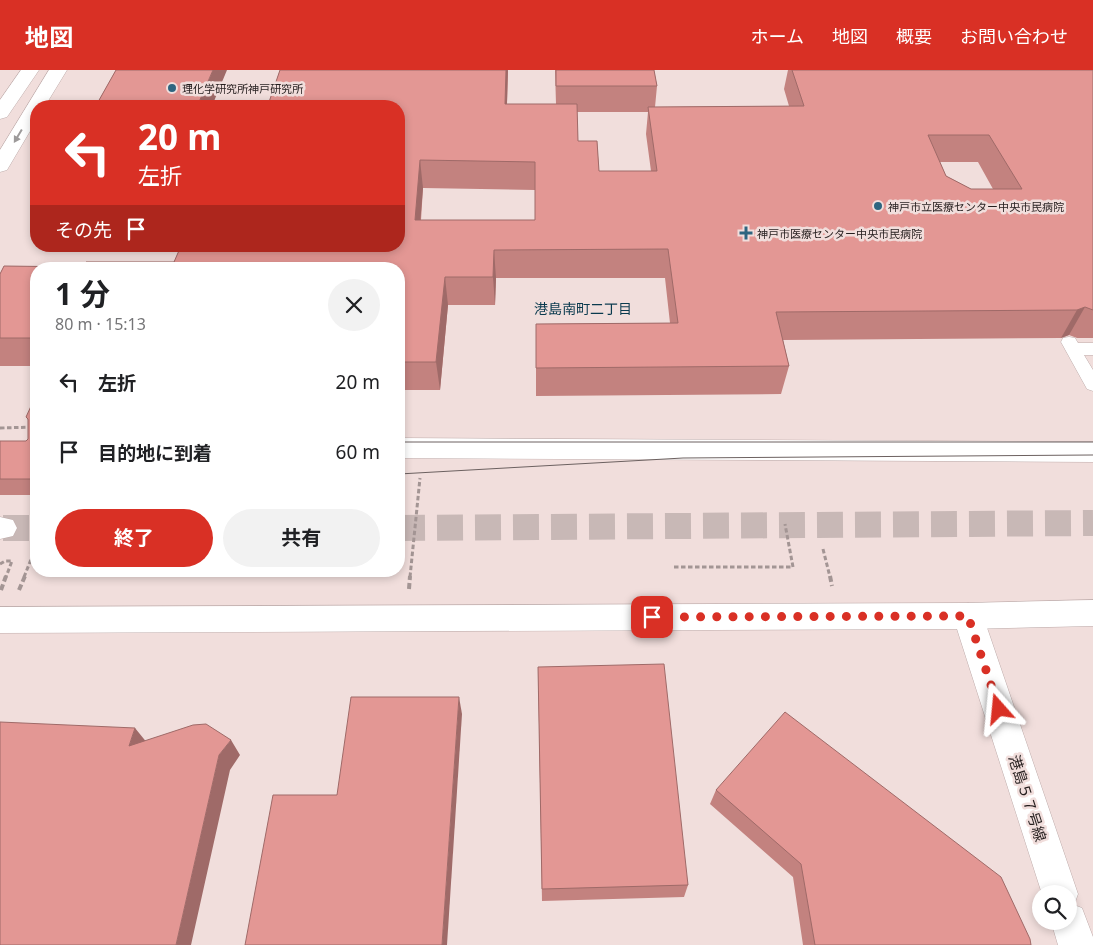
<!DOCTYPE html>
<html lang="ja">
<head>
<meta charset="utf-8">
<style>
  :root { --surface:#fff; --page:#f2f2f2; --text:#202124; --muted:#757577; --accent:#d93025 }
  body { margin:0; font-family:"Noto Sans","Noto Sans JP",sans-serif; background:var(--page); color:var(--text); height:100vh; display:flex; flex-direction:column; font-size:19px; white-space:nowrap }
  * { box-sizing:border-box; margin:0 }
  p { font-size:16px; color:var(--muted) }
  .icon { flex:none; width:28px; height:28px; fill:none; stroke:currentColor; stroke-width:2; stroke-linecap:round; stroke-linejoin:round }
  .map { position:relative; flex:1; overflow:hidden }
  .drawer { position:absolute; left:30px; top:192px; width:375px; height:315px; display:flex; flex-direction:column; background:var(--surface); border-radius:20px; box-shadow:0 2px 8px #0003 }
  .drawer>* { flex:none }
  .hud { position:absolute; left:30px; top:30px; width:375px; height:152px; border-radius:20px; box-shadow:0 2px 8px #0003; background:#d93025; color:#fff; overflow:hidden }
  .tools { position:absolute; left:1032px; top:815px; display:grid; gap:10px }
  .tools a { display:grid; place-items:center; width:45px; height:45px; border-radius:50%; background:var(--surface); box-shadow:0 2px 8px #0003; font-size:25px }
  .pin { position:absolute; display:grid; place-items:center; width:42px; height:42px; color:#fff; margin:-21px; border-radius:10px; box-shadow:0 2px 8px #0006 }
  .me { position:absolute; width:55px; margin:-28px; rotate:342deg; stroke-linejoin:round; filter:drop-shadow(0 0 4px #0008) }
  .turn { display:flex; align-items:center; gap:18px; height:105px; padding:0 25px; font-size:22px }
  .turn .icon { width:65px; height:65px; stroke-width:2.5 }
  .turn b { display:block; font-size:35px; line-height:42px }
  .then { display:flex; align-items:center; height:48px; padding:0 25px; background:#0003; gap:10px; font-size:19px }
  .round { display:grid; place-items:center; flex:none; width:52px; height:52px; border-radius:26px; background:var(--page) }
  .head { display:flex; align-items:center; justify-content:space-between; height:85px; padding:0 25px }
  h1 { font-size:30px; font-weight:700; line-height:38px }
  .button { display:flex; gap:10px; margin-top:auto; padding:10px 25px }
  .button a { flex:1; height:58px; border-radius:30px; background:var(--accent); color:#fff; font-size:20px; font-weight:700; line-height:58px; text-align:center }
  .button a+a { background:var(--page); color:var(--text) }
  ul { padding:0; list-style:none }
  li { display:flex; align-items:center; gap:15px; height:70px; padding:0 25px }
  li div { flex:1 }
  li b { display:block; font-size:19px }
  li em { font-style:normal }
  header { display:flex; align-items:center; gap:30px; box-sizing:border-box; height:70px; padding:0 25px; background:var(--accent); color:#fff }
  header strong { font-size:24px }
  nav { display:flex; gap:28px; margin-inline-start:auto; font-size:18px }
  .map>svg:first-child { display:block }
</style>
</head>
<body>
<header>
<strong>地図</strong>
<nav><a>ホーム</a><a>地図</a><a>概要</a><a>お問い合わせ</a></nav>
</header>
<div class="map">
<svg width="1093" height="875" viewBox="0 0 1093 875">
  <rect width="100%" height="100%" fill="#f1dedc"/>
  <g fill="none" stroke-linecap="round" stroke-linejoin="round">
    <g stroke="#c8b8b6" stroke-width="26" stroke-dasharray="26 12" stroke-linecap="butt">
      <path d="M3,458H36"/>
      <path d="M399,458L1093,453"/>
    </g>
    <defs>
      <path id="lane" d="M1069,267L1075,268L1078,273H1093V285H1084L1093,300V321L1087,319L1061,272L1063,268Z"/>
      <g id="street">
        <path d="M0,447L13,450L17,458L13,466L0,469Z"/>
        <path d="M1093,530V556L968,559L957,555L953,546L957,537L968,533Z"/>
      </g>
      <g id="secondary">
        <path d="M21,0H39L7,47L0,49V30Z"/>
        <path d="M49,0H67L45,36H36V51L7,100L0,102V80Z"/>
        <path d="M399,368L1093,372V392L399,388Z"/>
        <path d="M968,533L979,537L983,546L1078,824L1074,835L1082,838L1093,867V875H1058L1051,851H1069V824H1042L957,559L0,563V537Z"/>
      </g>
    </defs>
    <use href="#lane" stroke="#beacab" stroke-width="1"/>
    <use href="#street" stroke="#beacab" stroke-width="1"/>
    <use href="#secondary" stroke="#beacab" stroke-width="1"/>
    <g stroke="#a39594" stroke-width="3" stroke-dasharray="4.5 2.5" stroke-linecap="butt">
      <path d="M0,358L36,357"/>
      <path d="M823,479L830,507"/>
      <path d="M0,494L5,491H12L6,507"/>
      <path d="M674,497H793L785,454"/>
      <path d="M24,507L36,477"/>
      <path d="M410,507L420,408"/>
    </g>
    <g stroke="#a39594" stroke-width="4" stroke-dasharray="6 3" stroke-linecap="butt">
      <path d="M830,506L832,516"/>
      <path d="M409,519L410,506"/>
      <path d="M1,520L6,506"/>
      <path d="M19,520L25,506"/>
    </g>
    <use href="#lane" fill="#fff" fill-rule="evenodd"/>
    <use href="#street" fill="#fff" fill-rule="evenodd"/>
    <use href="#secondary" fill="#fff" fill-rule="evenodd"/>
    <g stroke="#6c6160" stroke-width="1">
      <path d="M399,372H1093"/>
      <path d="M399,404L683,388L1093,385"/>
    </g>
  </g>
  <g fill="#c3827f" fill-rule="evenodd">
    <path d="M116,0L212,36H100L98,32Z"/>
    <path d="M280,0H508L507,34H556L555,0H654L657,16L655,37L789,36L784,19L788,0H1093V268H1077L1069,265L1061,268L783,270L789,296L781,324L536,326V254L670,253L665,208H496L495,235H448L440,320H399V199H36V296H0V204L4,196L83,197L86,192H174L181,176H399V36H244V35H268ZM577,42H648L646,64L651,101H599L597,71H578ZM940,92H978L993,119H971L946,106ZM423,118L535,120V150H421Z"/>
    <path d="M36,334V425H0V371H26L28,369V350L26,347Z"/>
    <path d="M538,597L688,815L684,827L542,831Z"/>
    <path d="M716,720L1031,875H803L793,807L710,734Z"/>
  </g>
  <g fill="#9f6a68">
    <path d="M213,0H227L212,36H201L199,32Z"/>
    <path d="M506,0H508L506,62L505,34Z"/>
    <path d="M420,90L423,118L418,178L415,150Z"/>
    <path d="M494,180L496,208L495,235L493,207Z"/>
    <path d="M445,207L448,235L440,320L436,292Z"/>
    <path d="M1085,237L1069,265L1061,268L1077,240Z"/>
    <path d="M459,627L462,644L447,875H442Z"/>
    <path d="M135,658L148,674L129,676Z"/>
    <path d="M231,670L240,685L230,700L191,875H176L219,685Z"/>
  </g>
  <g fill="#e39794" stroke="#9f6a68" fill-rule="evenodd">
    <path d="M116,0H213L199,32H98Z"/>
    <path d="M280,0H506L505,34H577L578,71H597L599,101H657L648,37L804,36L792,0H1093V240L1085,237L1077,240L776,242L789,296L536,298V254L678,253L668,179L494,180L493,207H445L436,292H399V199H36V268H0V204L4,196L83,197L86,192H174L181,176H399V36H244V35H268ZM928,65H989L1022,119H971L946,106ZM420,90L535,92V150H415Z"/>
    <path d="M556,0H654L657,16H556Z"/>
    <path d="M32,334H36V409H0V371H26L28,369V349L26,347Z"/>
    <path d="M664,594L688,815L542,819L538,597Z"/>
    <path d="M351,627H459L442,875H245L273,725H337Z"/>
    <path d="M785,642L1001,807L1030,869L1031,875H815L801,794L716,720Z"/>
    <path d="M0,652L135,658L129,676L193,655L206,654L231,670L219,685L176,875H0Z"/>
  </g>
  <defs><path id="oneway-solid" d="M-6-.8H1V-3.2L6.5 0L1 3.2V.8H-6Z" transform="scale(1.25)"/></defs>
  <use fill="#9d9a9a" href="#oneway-solid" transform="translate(18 66) rotate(121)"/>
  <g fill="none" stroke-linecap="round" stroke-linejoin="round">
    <path stroke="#d93025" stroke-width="9" stroke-dasharray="0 16.2" d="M652,547L968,546L999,639"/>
  </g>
  <g fill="#2e6580" stroke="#f1dedc" stroke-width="2">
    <circle cx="172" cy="18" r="5"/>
    <circle cx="878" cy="136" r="5"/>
    <path d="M743.5 155.5h5v5h5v5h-5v5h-5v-5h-5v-5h5z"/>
  </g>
  <g text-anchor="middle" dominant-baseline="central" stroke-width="5" stroke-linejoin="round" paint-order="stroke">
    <g font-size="11" fill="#251e1e" stroke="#f1dedc" text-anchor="start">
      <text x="182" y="18">理化学研究所神戸研究所</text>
      <text x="888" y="136">神戸市立医療センター中央市民病院</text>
      <text x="757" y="163">神戸市医療センター中央市民病院</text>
    </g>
    <g font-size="14" fill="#0a3a4e" stroke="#f1dedc">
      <text x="583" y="238">港島南町二丁目</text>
    </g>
    <g font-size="15" fill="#251e1e" stroke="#f1dedc">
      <text transform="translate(1028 728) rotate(72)">港島５７号線</text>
    </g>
  </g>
</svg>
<div class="tools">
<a><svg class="icon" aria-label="search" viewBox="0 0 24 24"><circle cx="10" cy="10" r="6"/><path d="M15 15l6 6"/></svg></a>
</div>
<div class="pin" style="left:652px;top:547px;background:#d93025"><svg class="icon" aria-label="arrive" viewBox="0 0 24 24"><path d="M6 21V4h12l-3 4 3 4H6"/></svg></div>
<svg class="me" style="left:999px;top:639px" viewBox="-20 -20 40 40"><path d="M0-17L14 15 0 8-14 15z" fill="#d93025" stroke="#fff" stroke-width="4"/></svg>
<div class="hud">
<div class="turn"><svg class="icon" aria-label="left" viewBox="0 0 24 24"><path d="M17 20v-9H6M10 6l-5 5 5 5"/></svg><div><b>20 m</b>左折</div></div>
<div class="then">その先<svg class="icon" aria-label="arrive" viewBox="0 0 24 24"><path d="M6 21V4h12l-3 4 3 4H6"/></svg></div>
</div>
<section class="drawer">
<div class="head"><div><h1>1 分</h1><p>80 m · 15:13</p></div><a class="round"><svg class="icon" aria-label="close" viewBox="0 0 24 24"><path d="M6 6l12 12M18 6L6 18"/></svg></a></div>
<ul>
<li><svg class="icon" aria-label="left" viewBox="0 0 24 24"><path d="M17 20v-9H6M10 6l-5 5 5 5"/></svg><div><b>左折</b></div><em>20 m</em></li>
<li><svg class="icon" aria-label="arrive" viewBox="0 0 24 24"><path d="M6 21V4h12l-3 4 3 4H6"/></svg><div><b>目的地に到着</b></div><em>60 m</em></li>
</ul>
<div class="button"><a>終了</a><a>共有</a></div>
</section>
</div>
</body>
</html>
